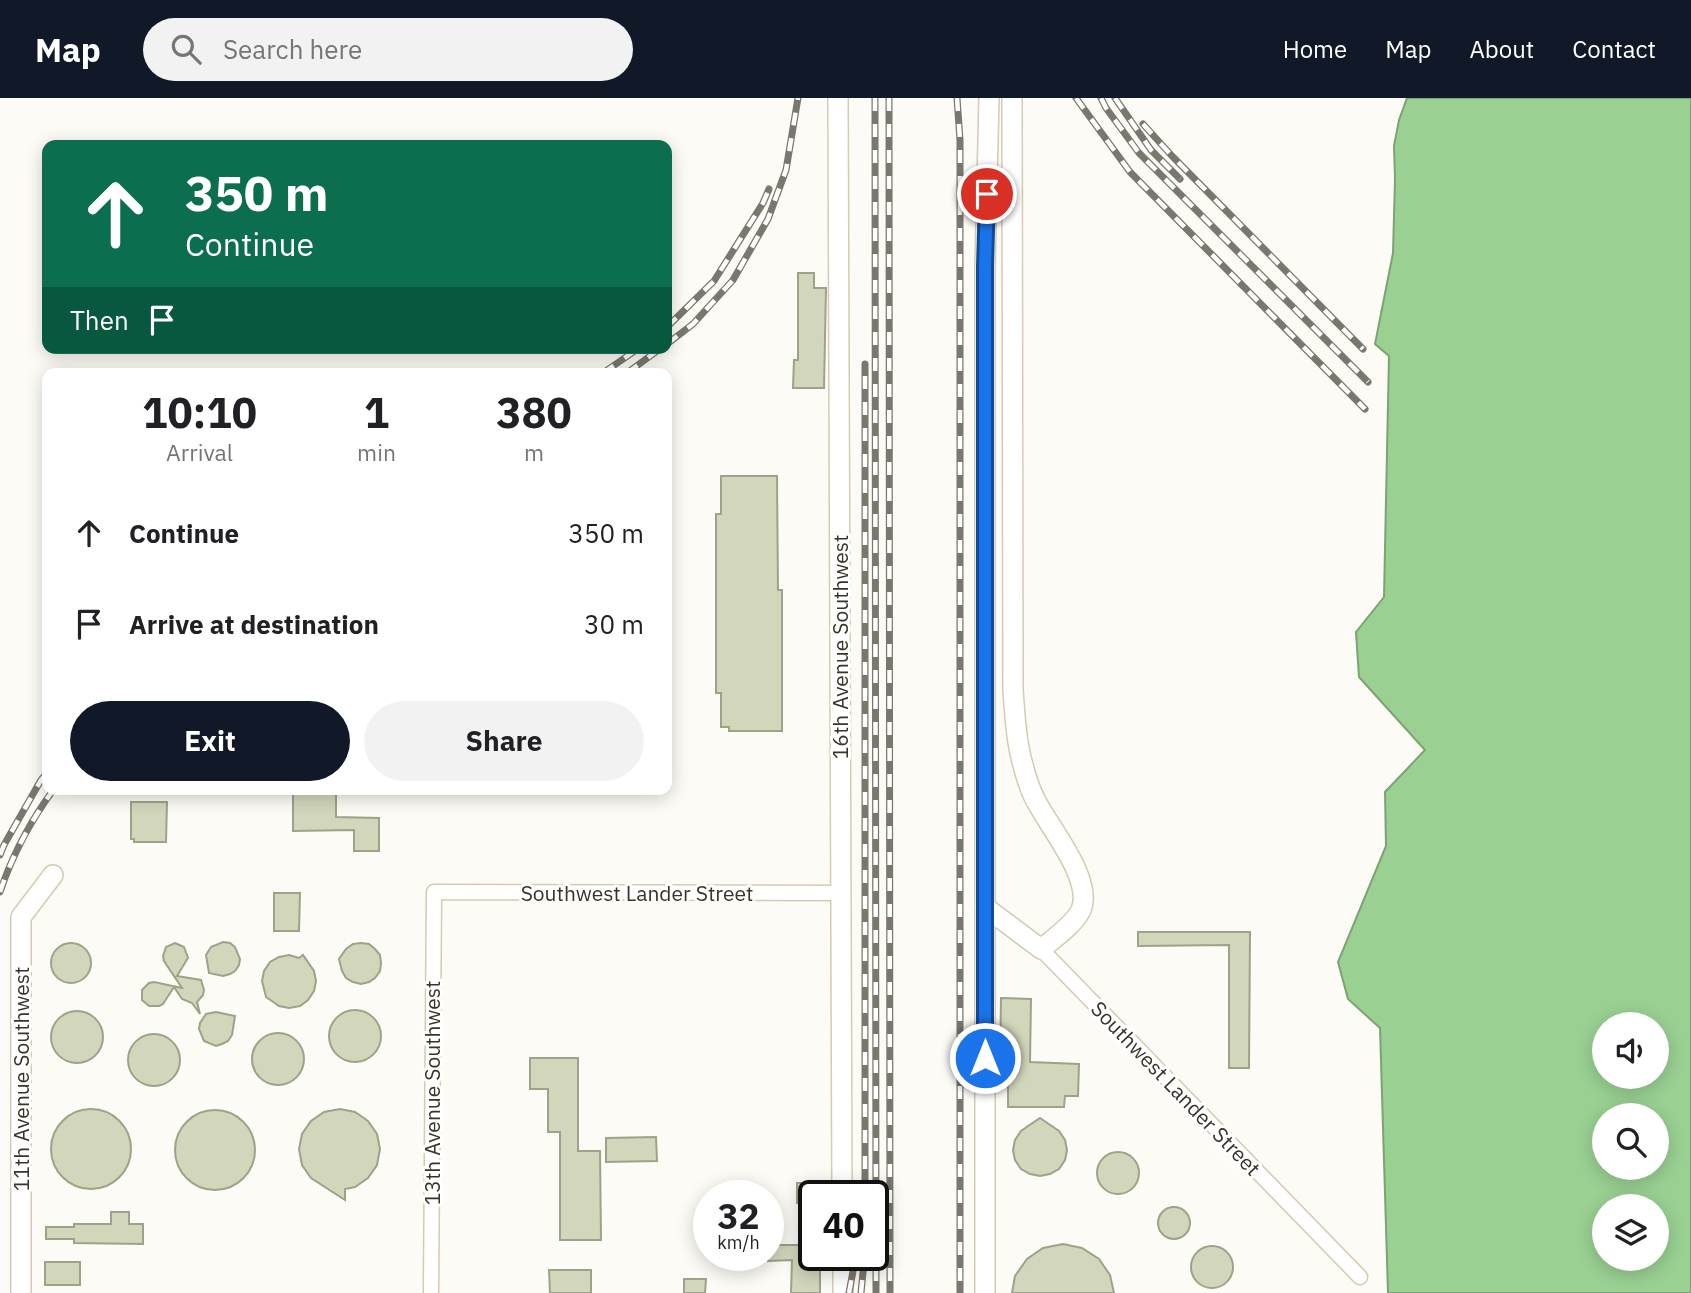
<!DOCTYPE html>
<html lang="en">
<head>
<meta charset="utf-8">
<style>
  :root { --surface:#fff; --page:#f2f2f2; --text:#202124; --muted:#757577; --accent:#111827 }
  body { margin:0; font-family:"IBM Plex Sans",sans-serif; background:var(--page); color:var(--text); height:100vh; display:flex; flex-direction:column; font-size:26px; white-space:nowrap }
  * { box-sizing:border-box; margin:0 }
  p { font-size:23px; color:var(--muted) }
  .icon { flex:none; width:38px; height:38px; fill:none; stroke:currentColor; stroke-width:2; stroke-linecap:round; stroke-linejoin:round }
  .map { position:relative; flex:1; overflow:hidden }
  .side { position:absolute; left:42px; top:270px; width:630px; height:427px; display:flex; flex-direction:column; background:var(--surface); border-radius:14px; box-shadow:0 4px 18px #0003 }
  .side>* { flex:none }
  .hud { position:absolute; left:42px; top:42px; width:630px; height:214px; border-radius:14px; box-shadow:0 4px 18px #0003; background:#0b6e4f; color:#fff; overflow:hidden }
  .buttons { position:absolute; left:1592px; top:914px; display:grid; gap:14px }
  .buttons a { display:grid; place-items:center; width:77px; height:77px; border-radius:50%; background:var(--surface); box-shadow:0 4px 18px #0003; font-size:35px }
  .speed { position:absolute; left:693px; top:1082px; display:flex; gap:14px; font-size:35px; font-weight:700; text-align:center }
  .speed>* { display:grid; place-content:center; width:91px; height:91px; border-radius:50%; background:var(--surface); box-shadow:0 4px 18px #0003; line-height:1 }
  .speed small { font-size:18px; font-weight:400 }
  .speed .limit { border:4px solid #111; border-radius:10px; background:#fff; color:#111 }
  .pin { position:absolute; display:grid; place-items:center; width:60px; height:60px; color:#fff; margin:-30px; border:4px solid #fff; border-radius:50%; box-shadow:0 2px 7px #0007 }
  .me { position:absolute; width:77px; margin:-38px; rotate:0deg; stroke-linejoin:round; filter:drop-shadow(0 0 5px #0008) }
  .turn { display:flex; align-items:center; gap:24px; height:147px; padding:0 28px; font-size:32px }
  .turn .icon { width:91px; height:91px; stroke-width:2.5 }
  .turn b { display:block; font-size:49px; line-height:60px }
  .then { display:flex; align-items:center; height:66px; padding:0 28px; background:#0003; gap:14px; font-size:26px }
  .eta { display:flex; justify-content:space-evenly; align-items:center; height:119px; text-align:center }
  .eta b { font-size:42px; font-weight:700; line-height:49px }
  .cta { display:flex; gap:14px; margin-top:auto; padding:14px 28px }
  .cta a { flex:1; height:80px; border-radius:42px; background:var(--accent); color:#fff; font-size:28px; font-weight:700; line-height:80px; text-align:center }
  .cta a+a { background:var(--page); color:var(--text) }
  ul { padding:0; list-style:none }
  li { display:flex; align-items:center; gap:21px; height:91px; padding:0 28px }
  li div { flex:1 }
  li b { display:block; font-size:26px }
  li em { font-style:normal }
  header { display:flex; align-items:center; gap:42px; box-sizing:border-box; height:98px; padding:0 35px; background:var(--accent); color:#fff }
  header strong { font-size:33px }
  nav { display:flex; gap:38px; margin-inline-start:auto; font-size:24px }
  .search { width:490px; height:63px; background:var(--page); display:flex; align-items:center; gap:18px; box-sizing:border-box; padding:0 24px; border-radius:38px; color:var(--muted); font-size:26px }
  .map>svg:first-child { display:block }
</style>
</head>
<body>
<header>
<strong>Map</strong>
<div class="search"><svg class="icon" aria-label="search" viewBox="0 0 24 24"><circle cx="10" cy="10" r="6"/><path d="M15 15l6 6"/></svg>Search here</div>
<nav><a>Home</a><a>Map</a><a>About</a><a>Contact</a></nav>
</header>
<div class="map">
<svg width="1691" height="1195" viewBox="0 0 1691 1195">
  <rect width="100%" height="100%" fill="#fdfbf6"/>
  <path fill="#9ad193" stroke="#7da273" stroke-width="2" fill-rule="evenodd" d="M1407,0H1691V1195H1388L1380,930L1348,901L1338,864L1386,748L1385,694L1425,652L1359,579L1356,534L1384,499L1389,258L1375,246L1393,155L1395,81L1394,48L1399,22ZM1605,926H1657V978H1605ZM1605,1017H1657V1069H1605ZM1605,1108H1657V1160H1605Z"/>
  <g fill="#d2d7bb" stroke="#9ea288" stroke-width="2">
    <path d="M798,175H814V190H826L824,290H793L794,262H798Z"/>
    <path d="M721,378H777L778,492H782V633H729V629H721V595H716V416H721Z"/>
    <path d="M293,691H336V719L379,720V753H354V732L293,733Z"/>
    <path d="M131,704H167L166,744H134V741H131Z"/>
    <path d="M274,795H300L299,833H274Z"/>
    <path d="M1138,834H1250L1249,970H1229V847L1138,848Z"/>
    <path d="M223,844L230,845L235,849L240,861L239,867L235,873L230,876L223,878L209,875L206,857L211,849Z"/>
    <path d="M175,845L184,849L188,860L177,878L201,882L204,892L203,897L197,904L200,916L192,905L182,901L174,889L163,906L159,908H149L142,902V892L149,885L154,884L182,890L164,863L163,858L166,849Z"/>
    <path d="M361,845L369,846L375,851L380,857L381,865L380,873L375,880L369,884L361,886L353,884L346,880L342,873L339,861L346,851L353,846Z"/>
    <circle cx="71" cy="865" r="20"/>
    <path d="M289,857L299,860L303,857L314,873L316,883L314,893L308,902L300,908L289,910L279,908L266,899L262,883L264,873L270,864L279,859Z"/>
    <path d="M1001,900L1031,901L1030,964L1079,966L1078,998H1065L1064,1009H1008V968H1000Z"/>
    <circle cx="355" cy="938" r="26"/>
    <circle cx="77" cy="939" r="26"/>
    <path d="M216,914L235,918L232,937L228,943L222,946L216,948L204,943L199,931L200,925L206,916Z"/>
    <circle cx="278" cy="961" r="26"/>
    <circle cx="154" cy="962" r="26"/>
    <path d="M530,960H578V1053H600L601,1142H560V1034H548V991H530Z"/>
    <circle cx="91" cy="1051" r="40"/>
    <path d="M340,1011L355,1014L368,1023L377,1036L380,1051L377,1067L368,1080L355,1089L345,1091V1102L311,1080L302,1067L299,1051L302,1036L311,1023L324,1014Z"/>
    <circle cx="215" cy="1052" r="40"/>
    <path d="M1040,1020L1059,1033L1065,1042L1067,1052L1065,1062L1059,1071L1050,1076L1040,1078L1030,1076L1021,1071L1015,1062L1013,1052L1015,1042L1021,1033Z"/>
    <path d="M656,1039L657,1063L606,1064V1040Z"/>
    <circle cx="1118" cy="1075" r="21"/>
    <path d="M797,1085H819L820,1097H814V1105H797Z"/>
    <circle cx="1174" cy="1125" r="16"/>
    <path d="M111,1114H129V1126H143V1146L74,1145V1141H46V1129H74V1126H111Z"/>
    <path d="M1063,1146L1082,1150L1099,1161L1110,1177L1114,1195H1012L1015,1178L1027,1161L1043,1150Z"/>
    <path d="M768,1147H814V1157H820V1195H791L792,1162L768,1163Z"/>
    <circle cx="1212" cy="1169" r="21"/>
    <rect x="45" y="1164" width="35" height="23"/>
    <path d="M549,1172H591V1195H550Z"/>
    <path d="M684,1181H706L705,1195H684Z"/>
  </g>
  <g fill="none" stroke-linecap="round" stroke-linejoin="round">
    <defs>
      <g id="street">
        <path d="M1041,851L1360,1179"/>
        <path d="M431,1195L434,794L841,795"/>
      </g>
      <g id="secondary">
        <path d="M838,0L842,1097"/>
        <path d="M985,809L1041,851C1053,841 1078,824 1082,809C1091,779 1050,730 1036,703C1030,692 1026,679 1023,667C1016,643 1015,617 1013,592L1012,0"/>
        <path d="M843,1157V1195"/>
        <path d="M21,1195V819L53,777"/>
        <path d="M985,1195V169L989,0"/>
      </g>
    </defs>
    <use href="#street" stroke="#d5cbb1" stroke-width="17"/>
    <use href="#secondary" stroke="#d5cbb1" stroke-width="22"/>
    <use href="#street" stroke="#fff" stroke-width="14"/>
    <use href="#secondary" stroke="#fff" stroke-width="19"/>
    <defs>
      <g id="rail">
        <path d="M875,0L876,1195"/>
        <path d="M889,0L890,1195"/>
        <path d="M957,0L960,42V1195"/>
        <path d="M1076,0L1130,74L1365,311"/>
        <path d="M1101,0L1106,10L1139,55L1368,284"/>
        <path d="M1115,0L1151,52L1180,81"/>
        <path d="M1143,26L1172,58L1363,251"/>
        <path d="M667,229L714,183L763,105L769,91"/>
        <path d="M667,246L693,226L733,182L768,121L786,72L798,0"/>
        <path d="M603,275L639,250"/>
        <path d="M627,275L661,250"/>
        <path d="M0,757L4,747L41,682L47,675"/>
        <path d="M0,794C12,758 31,722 54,691"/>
        <path d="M865,1097V266"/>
        <path d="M849,1195L856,1157"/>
        <path d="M861,1195L864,1164"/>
      </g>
    </defs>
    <use href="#rail" stroke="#7a776e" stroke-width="7"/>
    <use href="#rail" stroke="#fff" stroke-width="4.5" stroke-dasharray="13" stroke-linecap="butt"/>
  </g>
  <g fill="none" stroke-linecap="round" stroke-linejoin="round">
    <defs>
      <path id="route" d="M985,960V169L987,96"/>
    </defs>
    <use href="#route" stroke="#114b97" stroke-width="18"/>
    <use href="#route" stroke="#1a73e8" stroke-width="12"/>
  </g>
  <g text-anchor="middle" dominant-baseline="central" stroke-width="6" stroke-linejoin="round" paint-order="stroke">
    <g font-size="21" fill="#383429" stroke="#fff">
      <text transform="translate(840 549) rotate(-90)">16th Avenue Southwest</text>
      <text x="637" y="795">Southwest Lander Street</text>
      <text transform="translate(21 981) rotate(-90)">11th Avenue Southwest</text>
      <text transform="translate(1176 990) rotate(46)">Southwest Lander Street</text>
      <text transform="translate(432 995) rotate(-90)">13th Avenue Southwest</text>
    </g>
  </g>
</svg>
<div class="buttons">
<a><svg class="icon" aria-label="sound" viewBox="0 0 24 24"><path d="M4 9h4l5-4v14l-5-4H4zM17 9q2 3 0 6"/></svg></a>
<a><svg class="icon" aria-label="search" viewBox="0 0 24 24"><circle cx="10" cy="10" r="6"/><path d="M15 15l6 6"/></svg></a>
<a><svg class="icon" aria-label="layers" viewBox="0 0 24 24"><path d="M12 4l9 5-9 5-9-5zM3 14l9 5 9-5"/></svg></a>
</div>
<div class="speed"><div>32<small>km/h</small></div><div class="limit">40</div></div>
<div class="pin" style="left:987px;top:96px;background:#d93025"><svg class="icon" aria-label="arrive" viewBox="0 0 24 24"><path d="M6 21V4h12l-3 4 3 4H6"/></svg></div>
<svg class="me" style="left:985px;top:960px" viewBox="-20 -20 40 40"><circle r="17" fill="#1a73e8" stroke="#fff" stroke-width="3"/><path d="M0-11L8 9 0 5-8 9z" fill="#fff"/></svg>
<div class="hud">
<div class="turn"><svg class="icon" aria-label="ahead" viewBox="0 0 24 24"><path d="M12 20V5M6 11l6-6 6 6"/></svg><div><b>350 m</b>Continue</div></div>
<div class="then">Then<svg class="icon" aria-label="arrive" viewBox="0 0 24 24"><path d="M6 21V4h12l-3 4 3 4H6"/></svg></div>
</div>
<section class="side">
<div class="eta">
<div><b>10:10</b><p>Arrival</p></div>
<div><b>1</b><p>min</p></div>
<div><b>380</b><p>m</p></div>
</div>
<ul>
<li><svg class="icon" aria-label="ahead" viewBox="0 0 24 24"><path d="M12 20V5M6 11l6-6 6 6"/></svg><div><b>Continue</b></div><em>350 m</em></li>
<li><svg class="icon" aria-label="arrive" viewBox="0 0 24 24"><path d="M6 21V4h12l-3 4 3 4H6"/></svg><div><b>Arrive at destination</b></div><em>30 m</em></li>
</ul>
<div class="cta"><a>Exit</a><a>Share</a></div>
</section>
</div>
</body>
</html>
